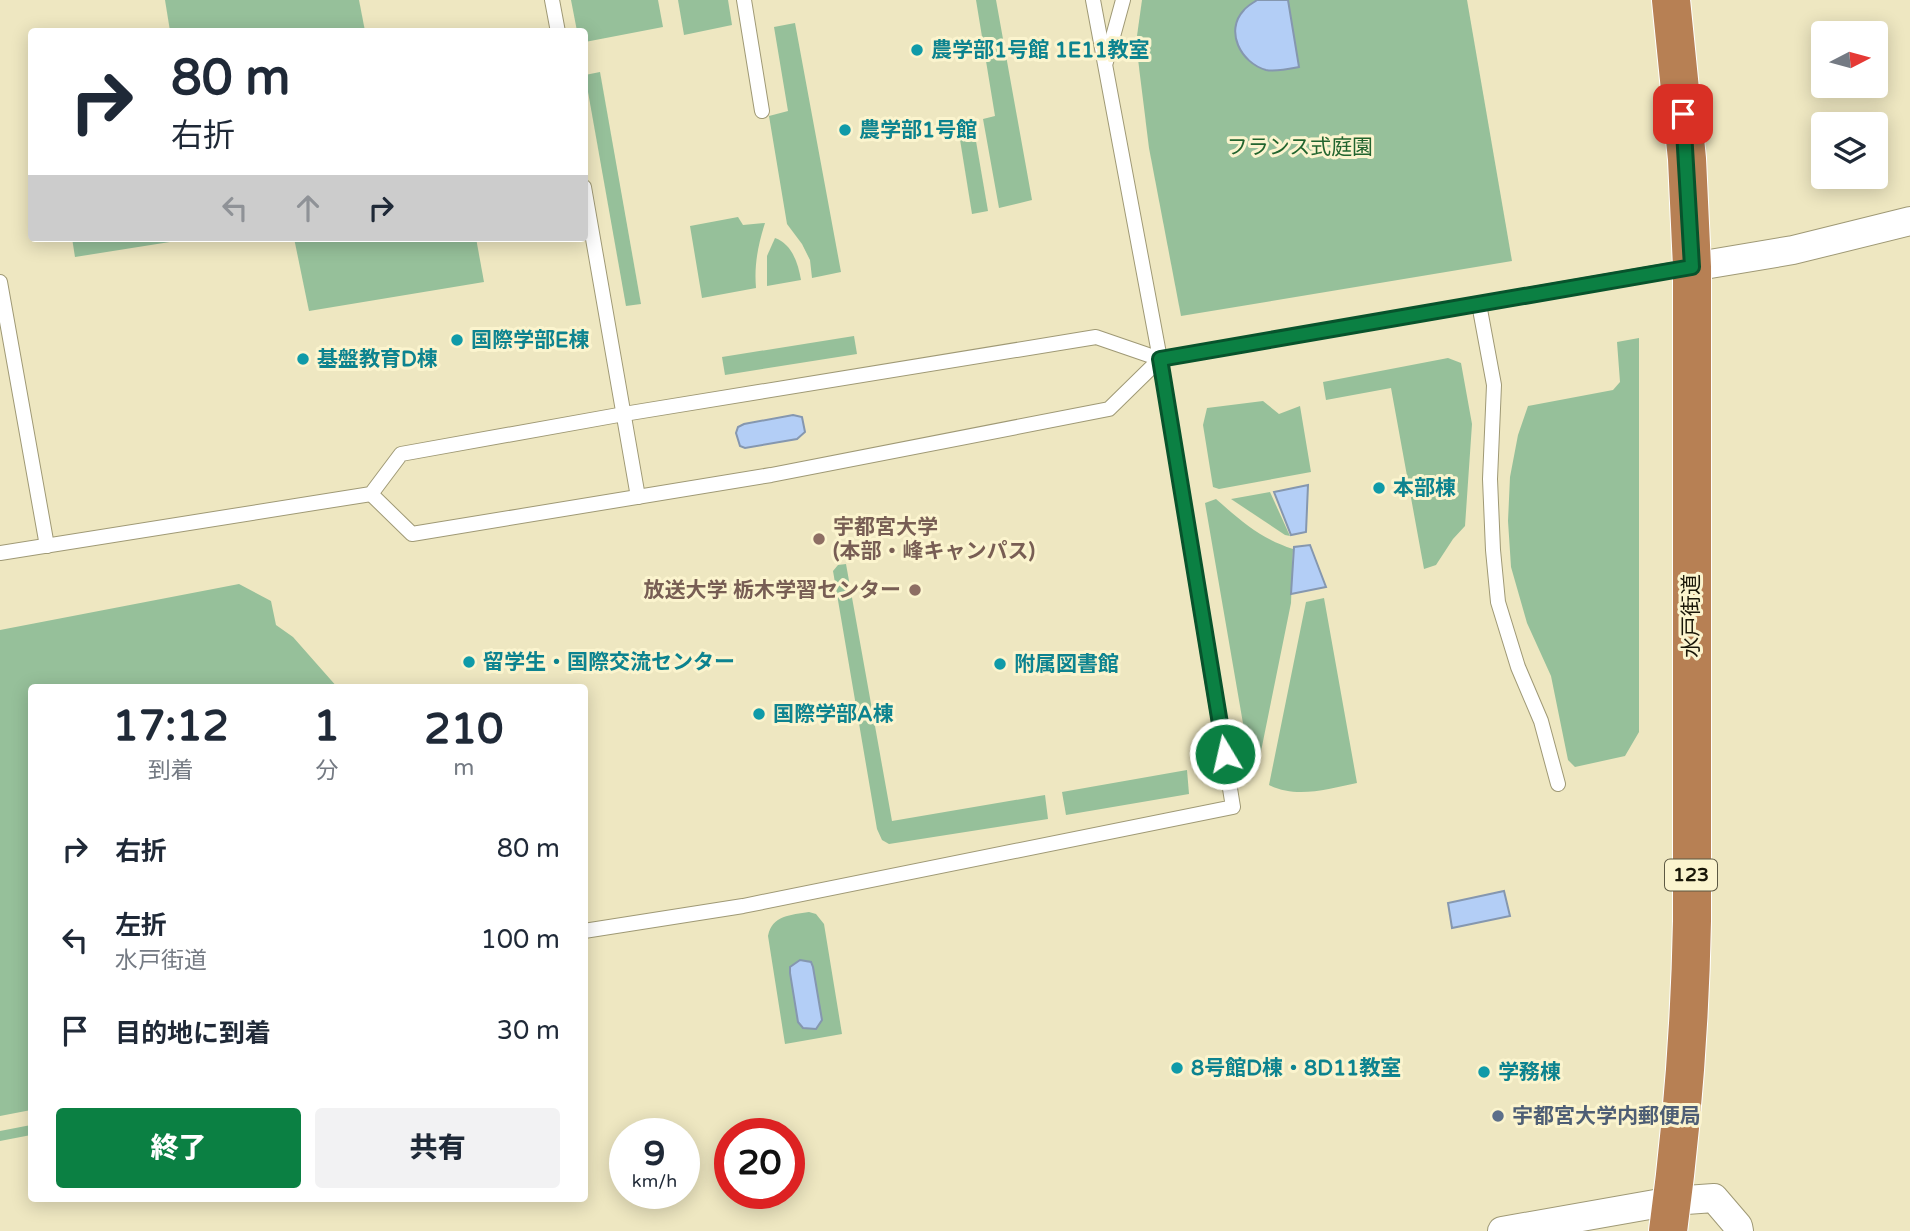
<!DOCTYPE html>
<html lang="ja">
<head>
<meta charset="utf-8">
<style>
  :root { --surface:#fff; --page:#f2f2f3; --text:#1f2937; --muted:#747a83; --accent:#0b8043 }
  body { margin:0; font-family:"Varela Round","Noto Sans JP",sans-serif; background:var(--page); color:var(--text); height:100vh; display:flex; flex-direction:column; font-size:26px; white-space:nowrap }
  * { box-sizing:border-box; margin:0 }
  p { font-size:23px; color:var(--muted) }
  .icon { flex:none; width:38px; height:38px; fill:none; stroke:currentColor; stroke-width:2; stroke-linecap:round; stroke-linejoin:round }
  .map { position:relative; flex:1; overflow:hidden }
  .panel { position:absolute; left:28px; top:684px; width:560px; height:518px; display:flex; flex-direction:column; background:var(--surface); border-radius:7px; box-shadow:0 4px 18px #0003 }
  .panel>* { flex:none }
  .hud { position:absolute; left:28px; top:28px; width:560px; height:214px; border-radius:7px; box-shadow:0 4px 18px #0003; background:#fff; color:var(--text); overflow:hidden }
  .needle { width:46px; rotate:84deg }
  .fabs { position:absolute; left:1811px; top:21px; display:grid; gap:14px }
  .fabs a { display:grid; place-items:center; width:77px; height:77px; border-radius:7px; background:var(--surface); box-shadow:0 4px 18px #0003; font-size:35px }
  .speed { position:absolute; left:609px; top:1118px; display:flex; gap:14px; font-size:35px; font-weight:700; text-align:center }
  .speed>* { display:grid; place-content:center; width:91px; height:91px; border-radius:50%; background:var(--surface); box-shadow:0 4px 18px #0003; line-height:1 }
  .speed small { font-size:18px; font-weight:400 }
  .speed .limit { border:10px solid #d22; background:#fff; color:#111 }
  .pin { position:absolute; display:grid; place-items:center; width:60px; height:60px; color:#fff; margin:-30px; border-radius:14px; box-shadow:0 4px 10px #0006 }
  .me { position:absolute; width:77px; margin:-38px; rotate:351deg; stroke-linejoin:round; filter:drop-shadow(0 0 5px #0008) }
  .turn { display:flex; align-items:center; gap:24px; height:147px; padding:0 28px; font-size:32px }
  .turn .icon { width:91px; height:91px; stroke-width:2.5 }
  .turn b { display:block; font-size:49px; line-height:60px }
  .lanes { display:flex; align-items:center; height:66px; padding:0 28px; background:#0003; justify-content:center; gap:35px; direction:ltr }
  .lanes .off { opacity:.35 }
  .eta { display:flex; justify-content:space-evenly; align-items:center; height:119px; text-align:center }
  .eta b { font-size:42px; font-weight:800; line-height:49px }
  .primary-button { display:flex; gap:14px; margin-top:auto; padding:14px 28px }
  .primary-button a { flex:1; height:80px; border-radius:7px; background:var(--accent); color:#fff; font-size:28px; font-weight:800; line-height:80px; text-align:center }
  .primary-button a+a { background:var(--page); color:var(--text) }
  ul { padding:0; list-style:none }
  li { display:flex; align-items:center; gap:21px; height:91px; padding:0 28px }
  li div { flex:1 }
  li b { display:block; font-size:26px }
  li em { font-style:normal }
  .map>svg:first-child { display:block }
</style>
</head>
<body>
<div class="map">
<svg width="1910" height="1231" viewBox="0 0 1910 1231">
  <rect width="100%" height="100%" fill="#eee7c1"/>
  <g fill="#96c09a">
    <path d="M165,0H359L365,31H170Z"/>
    <path d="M571,0H658L663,27L585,42L584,32L577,31Z"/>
    <path d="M678,0H728L732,25L684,35Z"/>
    <path d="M976,0H996L1032,200L999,208L983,119L995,116Z"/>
    <path d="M1142,0H1467L1512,261L1181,316L1149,148L1136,43Z"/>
    <path d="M795,23L841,272L812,278L810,260L802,244L787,224L769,116L788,111L774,27Z"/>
    <path d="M600,72L641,304L626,306L585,75Z"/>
    <path d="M972,118L988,211L972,214L957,121Z"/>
    <path d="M738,217L743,225L765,223C758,245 754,265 756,288L702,298L690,226Z"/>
    <path d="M72,238H195L75,257Z"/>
    <path d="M294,238H476L484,282L309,311Z"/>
    <path d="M775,238C792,244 798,263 801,280L767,286V256Z"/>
    <path d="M854,336L857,354L725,375L722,357Z"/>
    <path d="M1639,338V732L1625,756L1575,767L1568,760L1551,676L1527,623L1511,567L1508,521L1510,477L1518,435L1528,406L1613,390L1620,382L1617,342Z"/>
    <path d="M1448,358L1461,363L1472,424L1465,526L1453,539L1436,565L1424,569L1391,388L1326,400L1323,382Z"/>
    <path d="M1263,401L1279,414L1300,406L1311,472L1219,489L1213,487L1203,425L1207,408Z"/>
    <path d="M1270,492L1290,536L1285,535L1231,499Z"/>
    <path d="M1216,499C1241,521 1261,539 1293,549L1291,603L1257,771L1250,764L1205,503Z"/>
    <path d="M846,564L892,821L1045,795L1048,819L889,844L882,840L877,829L833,571L838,565Z"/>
    <path d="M239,584L271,601L276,625L293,637L338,688H32L31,1110L0,1116V630Z"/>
    <path d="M1324,598L1357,783C1327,789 1297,799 1269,785L1306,602Z"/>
    <path d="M1187,770L1189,794L1066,815L1062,792Z"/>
    <path d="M809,912L816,914L824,924L842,1034L785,1044L768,936C772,915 791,915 809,912Z"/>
    <path d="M31,1125V1135L0,1141V1131Z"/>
  </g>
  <g fill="#b3cef6" stroke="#8597af" stroke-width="2">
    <path d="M1257,0H1288L1299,67C1289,69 1276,72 1266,70C1241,63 1224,31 1244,10C1247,6 1253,3 1257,0Z"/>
    <path d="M793,415L802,417L805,432L797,439L745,448L740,446L736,433L738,427L744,424Z"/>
    <path d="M1308,485L1306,532L1291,535L1274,492Z"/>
    <path d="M1310,545L1326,587L1291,594L1294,547Z"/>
    <path d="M1504,891L1510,916L1452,928L1448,903Z"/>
    <path d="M800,960L811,962L813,967L822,1020L816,1029L803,1028L798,1022L790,973V967Z"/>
  </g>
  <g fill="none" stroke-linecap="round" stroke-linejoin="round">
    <defs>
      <g id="lane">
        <path d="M552,0L558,32"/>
        <path d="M744,0L762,111"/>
        <path d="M1106,62L1123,0"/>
        <path d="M584,187L638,497"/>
        <path d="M0,282L47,546"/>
        <path d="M1479,304L1494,385L1490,479L1493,550L1498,602L1518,667L1541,721L1558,784"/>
        <path d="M371,494L412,534L771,475L1109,409L1160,359L1093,0"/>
        <path d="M0,553L371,494L401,454L624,414L1096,337L1160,359L1689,267"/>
        <path d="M584,931L743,906L1233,807L1160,359"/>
      </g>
      <g id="street">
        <path d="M1692,267L1793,250L1910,221"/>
        <path d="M1502,1231L1672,1201L1714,1198L1738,1226L1739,1231"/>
      </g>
      <path id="highway" d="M1668,1231C1682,1128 1690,1025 1692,921V267L1687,159L1671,0"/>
    </defs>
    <use href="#lane" stroke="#9f9975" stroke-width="16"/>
    <use href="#street" stroke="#9f9975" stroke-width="30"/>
    <use href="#highway" stroke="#fff" stroke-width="40"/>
    <use href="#lane" stroke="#fff" stroke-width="14"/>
    <use href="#street" stroke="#fff" stroke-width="28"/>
    <use href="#highway" stroke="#b78054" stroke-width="38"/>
  </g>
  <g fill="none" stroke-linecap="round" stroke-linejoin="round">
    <defs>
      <path id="route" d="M1225,754L1160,359L1692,267L1683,114"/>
    </defs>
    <use href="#route" stroke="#07532c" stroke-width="18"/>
    <use href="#route" stroke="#0b8043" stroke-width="12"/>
  </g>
  <g fill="#0f9aa8" stroke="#fbf4ce" stroke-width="2.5">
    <circle cx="917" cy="50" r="7"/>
    <circle cx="845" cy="130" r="7"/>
    <circle cx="457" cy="340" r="7"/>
    <circle cx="303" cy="359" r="7"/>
    <circle cx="1379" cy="488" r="7"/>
    <circle cx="469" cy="662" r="7"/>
    <circle cx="1000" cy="664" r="7"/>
    <circle cx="759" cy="714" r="7"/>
    <circle cx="1177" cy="1068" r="7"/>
    <circle cx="1484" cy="1072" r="7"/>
  </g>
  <g fill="#8d6e63" stroke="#fbf4ce" stroke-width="2.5">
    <circle cx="819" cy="539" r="7"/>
    <circle cx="915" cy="590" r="7"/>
  </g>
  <circle fill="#5c6f8a" stroke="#fbf4ce" stroke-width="2.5" cx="1498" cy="1116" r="7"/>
  <g text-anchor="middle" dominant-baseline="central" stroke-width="6" stroke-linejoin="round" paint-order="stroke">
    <rect fill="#fbf4ce" stroke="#5d5943" stroke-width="2" x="1665" y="859.5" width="52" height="31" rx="5"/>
    <g font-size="19" font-weight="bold" fill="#191608">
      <text x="1691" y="875">123</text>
    </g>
    <g font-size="21" font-weight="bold" fill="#0d838f" stroke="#fbf4ce" text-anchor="start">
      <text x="931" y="50">農学部1号館 1E11教室</text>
      <text x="859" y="130">農学部1号館</text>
      <text x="471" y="340">国際学部E棟</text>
      <text x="317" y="359">基盤教育D棟</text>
      <text x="1393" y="488">本部棟</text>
      <text x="483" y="662">留学生・国際交流センター</text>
      <text x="1014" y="664">附属図書館</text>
      <text x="773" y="714">国際学部A棟</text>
      <text x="1191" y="1068">8号館D棟・8D11教室</text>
      <text x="1498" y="1072">学務棟</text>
    </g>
    <g font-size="21" fill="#21642e" stroke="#fbf4ce">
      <text x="1300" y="147">フランス式庭園</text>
    </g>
    <g font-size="21" font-weight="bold" fill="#785e54" stroke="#fbf4ce" text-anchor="start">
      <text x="833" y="527">宇都宮大学<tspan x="833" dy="24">(本部・峰キャンパス)</tspan></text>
      <text x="901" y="590" text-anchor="end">放送大学 栃木学習センター</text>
    </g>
    <g font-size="21" fill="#191608" stroke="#fbf4ce">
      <text transform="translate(1691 616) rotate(-90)">水戸街道</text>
    </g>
    <g font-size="21" font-weight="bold" fill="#4e5e75" stroke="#fbf4ce" text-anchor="start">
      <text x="1512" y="1116">宇都宮大学内郵便局</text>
    </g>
  </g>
</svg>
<div class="fabs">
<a><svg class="needle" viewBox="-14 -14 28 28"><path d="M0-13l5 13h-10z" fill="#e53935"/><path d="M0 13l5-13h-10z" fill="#747a83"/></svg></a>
<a><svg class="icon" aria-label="layers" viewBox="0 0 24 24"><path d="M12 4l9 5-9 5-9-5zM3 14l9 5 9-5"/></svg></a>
</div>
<div class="speed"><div>9<small>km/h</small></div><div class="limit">20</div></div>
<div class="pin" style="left:1683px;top:114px;background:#d93025"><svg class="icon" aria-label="arrive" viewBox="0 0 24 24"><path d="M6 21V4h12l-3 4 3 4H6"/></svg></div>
<svg class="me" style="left:1225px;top:754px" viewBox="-20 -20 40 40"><circle r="17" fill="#0b8043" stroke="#fff" stroke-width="3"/><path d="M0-11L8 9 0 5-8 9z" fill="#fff"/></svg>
<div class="hud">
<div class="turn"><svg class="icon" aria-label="right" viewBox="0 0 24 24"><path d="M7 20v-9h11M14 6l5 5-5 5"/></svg><div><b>80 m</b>右折</div></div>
<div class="lanes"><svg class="icon off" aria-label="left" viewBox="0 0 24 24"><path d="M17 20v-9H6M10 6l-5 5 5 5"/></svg><svg class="icon off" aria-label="ahead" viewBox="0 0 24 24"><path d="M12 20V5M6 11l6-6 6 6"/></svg><svg class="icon" aria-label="right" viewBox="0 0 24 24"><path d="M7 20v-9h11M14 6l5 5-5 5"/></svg></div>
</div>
<section class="panel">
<div class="eta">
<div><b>17:12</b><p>到着</p></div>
<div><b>1</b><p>分</p></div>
<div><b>210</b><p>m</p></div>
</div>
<ul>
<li><svg class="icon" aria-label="right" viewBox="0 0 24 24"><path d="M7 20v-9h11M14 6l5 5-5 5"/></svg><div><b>右折</b></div><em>80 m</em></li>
<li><svg class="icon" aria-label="left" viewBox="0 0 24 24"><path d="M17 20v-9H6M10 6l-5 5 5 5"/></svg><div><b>左折</b><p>水戸街道</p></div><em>100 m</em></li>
<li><svg class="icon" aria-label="arrive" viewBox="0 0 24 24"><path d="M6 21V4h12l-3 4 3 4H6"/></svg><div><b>目的地に到着</b></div><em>30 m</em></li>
</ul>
<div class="primary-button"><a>終了</a><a>共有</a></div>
</section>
</div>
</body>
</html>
